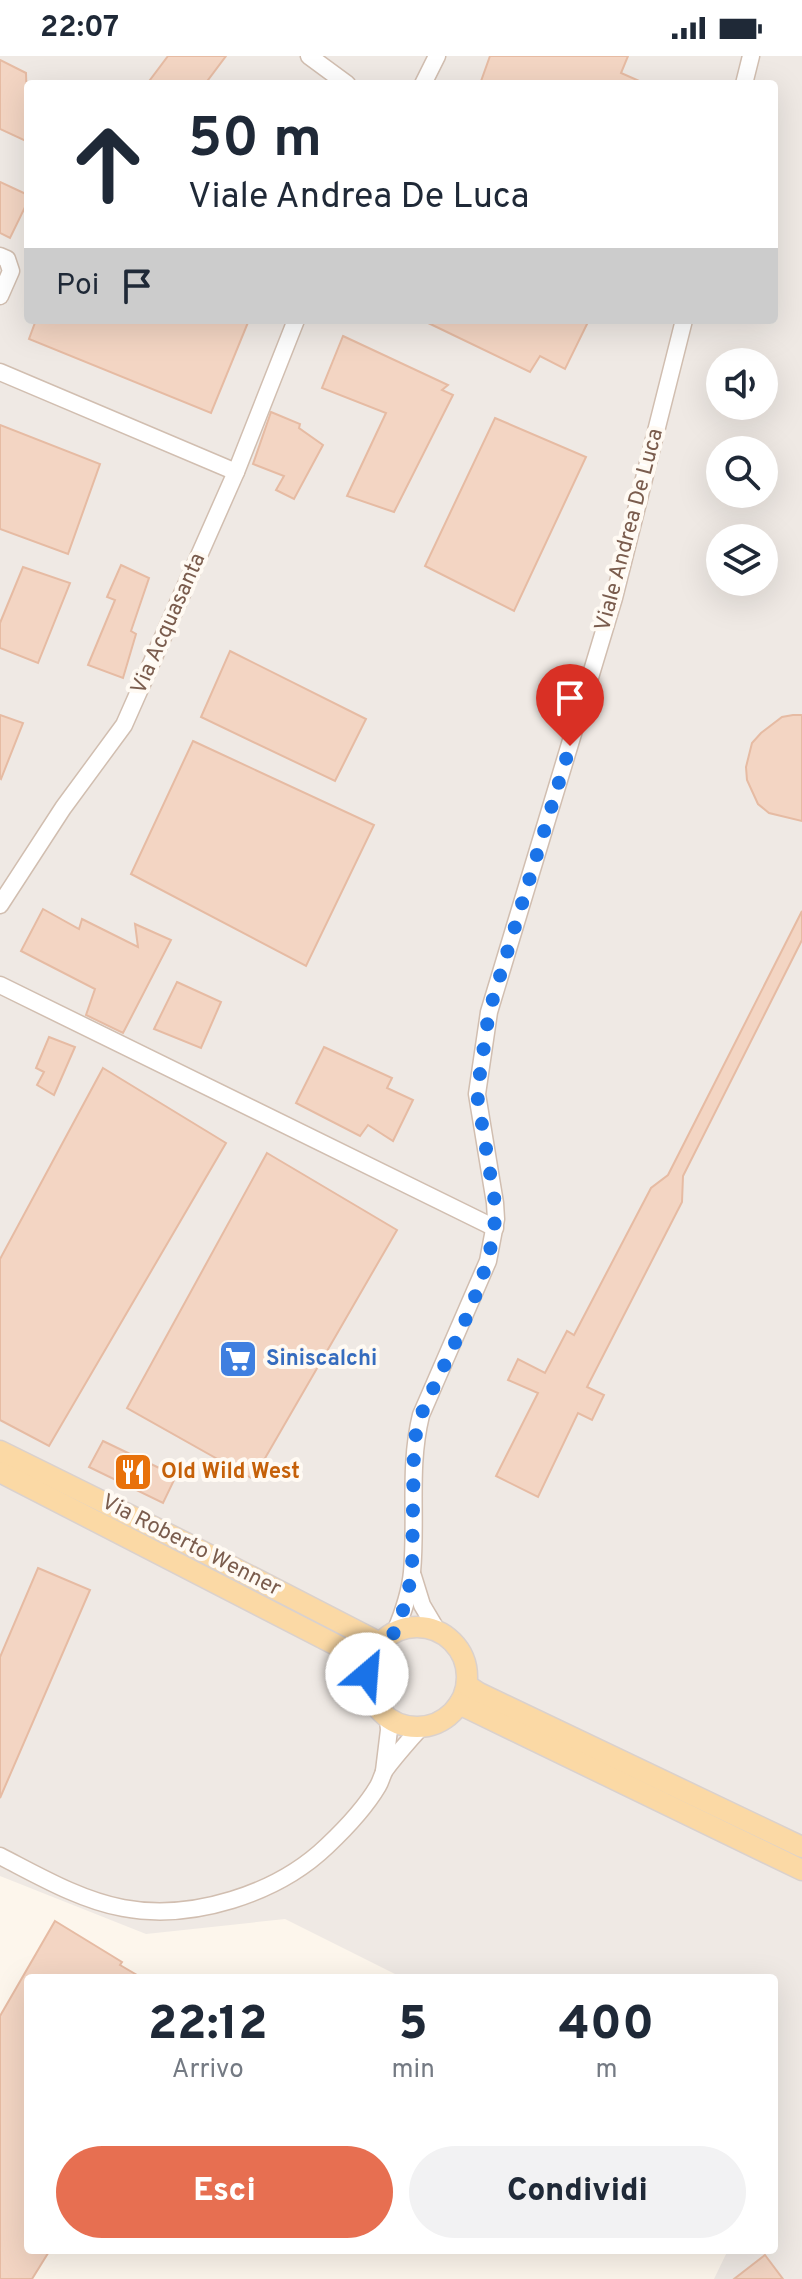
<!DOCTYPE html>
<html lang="it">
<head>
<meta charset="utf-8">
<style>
  :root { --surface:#fff; --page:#f2f2f3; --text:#1f2937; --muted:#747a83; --accent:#e76f51 }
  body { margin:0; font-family:Overpass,sans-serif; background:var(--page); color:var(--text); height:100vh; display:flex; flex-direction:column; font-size:30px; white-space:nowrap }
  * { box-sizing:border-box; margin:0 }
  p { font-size:26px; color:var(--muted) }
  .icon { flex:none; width:44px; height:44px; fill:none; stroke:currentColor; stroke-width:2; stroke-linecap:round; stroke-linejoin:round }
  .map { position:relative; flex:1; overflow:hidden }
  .drawer { position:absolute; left:24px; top:1918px; width:754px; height:280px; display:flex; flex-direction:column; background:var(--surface); border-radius:8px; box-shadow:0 8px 32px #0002 }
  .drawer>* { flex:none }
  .banner { position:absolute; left:24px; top:24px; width:754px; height:244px; border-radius:8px; box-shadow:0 8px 32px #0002; background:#fff; color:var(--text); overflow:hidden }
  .tools { position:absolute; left:706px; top:292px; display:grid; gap:16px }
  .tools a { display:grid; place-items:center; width:72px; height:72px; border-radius:50%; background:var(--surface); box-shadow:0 8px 32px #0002; font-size:40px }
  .pin { position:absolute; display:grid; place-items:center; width:68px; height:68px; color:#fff; margin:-82px -34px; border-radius:50% 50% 50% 0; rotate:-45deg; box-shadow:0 0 8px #0007 }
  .pin .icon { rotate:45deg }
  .me { position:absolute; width:88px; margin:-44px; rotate:27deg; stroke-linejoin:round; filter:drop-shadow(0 0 6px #0008) }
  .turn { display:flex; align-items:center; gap:28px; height:168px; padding:0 32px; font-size:36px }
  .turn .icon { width:104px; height:104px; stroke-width:2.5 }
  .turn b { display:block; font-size:56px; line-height:68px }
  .then { display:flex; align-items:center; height:76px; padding:0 32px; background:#0003; gap:16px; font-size:30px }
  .eta { display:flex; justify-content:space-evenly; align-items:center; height:136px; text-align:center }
  .eta b { font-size:48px; font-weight:800; line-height:56px }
  .cta { display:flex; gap:16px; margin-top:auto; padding:16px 32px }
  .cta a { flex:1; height:92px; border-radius:48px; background:var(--accent); color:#fff; font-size:32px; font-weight:800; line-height:92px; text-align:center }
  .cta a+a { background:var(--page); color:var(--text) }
  .status { display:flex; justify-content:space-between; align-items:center; height:56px; padding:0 40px; background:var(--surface); direction:ltr }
  .status svg { height:22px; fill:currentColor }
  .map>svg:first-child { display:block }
</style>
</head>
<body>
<div class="status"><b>22:07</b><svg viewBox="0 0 49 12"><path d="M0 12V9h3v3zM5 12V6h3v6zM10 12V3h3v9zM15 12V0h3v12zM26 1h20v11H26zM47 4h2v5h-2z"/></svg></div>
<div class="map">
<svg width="802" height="2223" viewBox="0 0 802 2223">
  <rect width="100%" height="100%" fill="#fdf6ec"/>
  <path fill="#efe9e4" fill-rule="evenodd" d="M0,0H802V2223H714L728,2194H774V1922H403L285,1863L146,1878L0,1820ZM28,28H774V264H28ZM720,306H764V350H720ZM720,394H764V438H720ZM720,482H764V526H720Z"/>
  <g fill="#f3d5c3" stroke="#e6bba3" stroke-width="2">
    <path d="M168,0H226L205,28H147Z"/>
    <path d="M490,0H628L621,17L646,28H480Z"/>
    <path d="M0,4L26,17L28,86L0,73Z"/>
    <path d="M0,126L28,139V145L10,182L0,177Z"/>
    <path d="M36,264H249L211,357L29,283Z"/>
    <path d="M422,264H589L565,313L540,300L530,316Z"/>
    <path d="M343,280L448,329L442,334L453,339L394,456L347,440L386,357L322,332Z"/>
    <path d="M271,356L300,368L299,372L323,389L294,443L276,434L284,420L253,408Z"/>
    <path d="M495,362L586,401L514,555L425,510Z"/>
    <path d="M0,369L100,408L68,498L0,473Z"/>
    <path d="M121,509L149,522L131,575L136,578L123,622L88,609L115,544L107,541Z"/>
    <path d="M23,511L70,527L38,607L0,592V567Z"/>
    <path d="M230,595L366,663L335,725L201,661Z"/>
    <path d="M0,659L23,667L1,723L0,722Z"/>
    <path d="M793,659H802V765L769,757L758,748L747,724L746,711L752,687L761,677L782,661Z"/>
    <path d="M193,685L374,769L306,910L131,818Z"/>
    <path d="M43,853L79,873L82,863L138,891L135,868L171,884L123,977L86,959L95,933L21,895Z"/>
    <path d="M802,855V884L683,1120L682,1146L587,1331L604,1339L592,1364L578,1357L538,1441L496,1420L538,1337L508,1324L518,1303L545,1317L567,1275L574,1279L651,1132L668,1119Z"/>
    <path d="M177,926L221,946L201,992L154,973Z"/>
    <path d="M49,981L75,991L54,1039L37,1029L44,1016L36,1012Z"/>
    <path d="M324,991L392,1022L387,1032L413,1044L393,1085L368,1069L360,1080L296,1047Z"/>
    <path d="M103,1012L226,1087L49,1390L0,1364V1203Z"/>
    <path d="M267,1097L397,1174L253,1423L127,1352Z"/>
    <path d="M103,1385L176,1420L163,1447L89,1411Z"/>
    <path d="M38,1512L90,1534L0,1742V1601Z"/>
    <path d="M55,1865L122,1906L120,1909L142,1922H28V2194H50L32,2223H0V1960Z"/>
    <path d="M765,2199L783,2223H734Z"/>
  </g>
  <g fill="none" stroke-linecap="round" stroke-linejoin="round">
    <defs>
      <g id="minor">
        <path d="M309,0L347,28"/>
        <path d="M423,28L437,0"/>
        <path d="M744,28L751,0"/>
        <path d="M0,200L7,203L11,215L0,240"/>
        <path d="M0,316L236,416"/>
        <path d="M0,849L63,752L124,669L236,416L296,264"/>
        <path d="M0,929L495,1172"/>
        <path d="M413,1520L422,1549L438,1576"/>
        <path d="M395,1576C403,1557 410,1537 412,1516C417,1463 408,1412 421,1359L488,1205L496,1163L495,1147L477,1038L489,956L614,542L684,264"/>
        <path d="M384,1715L389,1674L388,1662"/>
        <path d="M0,1800C39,1820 80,1844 123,1852C192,1865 277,1838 327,1790C345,1773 365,1752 378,1730C381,1725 382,1719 385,1714C396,1699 409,1685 421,1671"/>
      </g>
      <g id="major">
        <path d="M0,1395L186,1487L380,1587"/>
        <path d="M0,1416L342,1592L353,1601L367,1618"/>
        <circle cx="417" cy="1621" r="50"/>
        <path d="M467,1629L479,1637L802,1791"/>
        <path d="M459,1648L802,1814"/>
      </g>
    </defs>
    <use href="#minor" stroke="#d1beb0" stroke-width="19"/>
    <use href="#major" stroke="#dad1cd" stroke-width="23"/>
    <use href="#minor" stroke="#fff" stroke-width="16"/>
    <use href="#major" stroke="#fbd9a5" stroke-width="20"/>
  </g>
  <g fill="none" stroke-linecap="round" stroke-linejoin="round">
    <path stroke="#1a73e8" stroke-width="14" stroke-dasharray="0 25.2" d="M367,1618L371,1601L377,1592L395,1576L406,1546L412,1516L414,1386L421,1359C447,1299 499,1212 495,1147L477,1038L489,956L570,690"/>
  </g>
  <defs>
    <symbol id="supermarket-square" viewBox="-11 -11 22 22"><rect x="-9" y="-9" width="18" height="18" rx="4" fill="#3f7fe0" stroke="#fffaf3"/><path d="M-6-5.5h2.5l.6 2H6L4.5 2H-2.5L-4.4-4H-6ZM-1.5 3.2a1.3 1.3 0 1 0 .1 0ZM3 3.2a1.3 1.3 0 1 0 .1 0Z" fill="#fff"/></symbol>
    <symbol id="restaurant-square" viewBox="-11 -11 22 22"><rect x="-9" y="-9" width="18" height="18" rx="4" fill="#e8710a" stroke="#fffaf3"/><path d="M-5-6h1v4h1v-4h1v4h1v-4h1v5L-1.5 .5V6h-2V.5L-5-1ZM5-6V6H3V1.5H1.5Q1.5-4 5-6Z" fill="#fff"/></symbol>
  </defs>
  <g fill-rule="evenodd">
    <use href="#supermarket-square" x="216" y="1281" width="44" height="44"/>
    <use href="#restaurant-square" x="111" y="1394" width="44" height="44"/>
  </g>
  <g text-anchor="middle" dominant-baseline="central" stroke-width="8" stroke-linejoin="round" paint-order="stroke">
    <g font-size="22" fill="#7a5c4d" stroke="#fffaf3">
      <text transform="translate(630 474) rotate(-75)">Viale Andrea De Luca</text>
      <text transform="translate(169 568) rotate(-66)">Via Acquasanta</text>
      <text transform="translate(191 1490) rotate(27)">Via Roberto Wenner</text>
    </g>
    <g font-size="22" font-weight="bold" fill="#366cbe" stroke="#fffaf3" text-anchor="start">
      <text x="266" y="1303">Siniscalchi</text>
    </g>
    <g font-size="22" font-weight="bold" fill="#c56008" stroke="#fffaf3" text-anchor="start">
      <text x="161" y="1416">Old Wild West</text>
    </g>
  </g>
</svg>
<div class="tools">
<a><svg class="icon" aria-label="sound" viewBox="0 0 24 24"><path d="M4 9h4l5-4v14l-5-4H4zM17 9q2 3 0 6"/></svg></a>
<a><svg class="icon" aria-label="search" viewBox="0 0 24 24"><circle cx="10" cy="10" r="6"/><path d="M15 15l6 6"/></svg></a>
<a><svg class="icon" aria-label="layers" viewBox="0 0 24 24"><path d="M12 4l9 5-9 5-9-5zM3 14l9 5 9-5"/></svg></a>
</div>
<div class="pin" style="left:570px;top:690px;background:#d93025"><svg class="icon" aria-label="arrive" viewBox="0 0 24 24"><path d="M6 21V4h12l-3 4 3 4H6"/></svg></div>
<svg class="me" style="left:367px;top:1618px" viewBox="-20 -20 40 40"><circle r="19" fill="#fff"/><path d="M0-13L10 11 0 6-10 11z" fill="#1a73e8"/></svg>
<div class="banner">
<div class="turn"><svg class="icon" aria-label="ahead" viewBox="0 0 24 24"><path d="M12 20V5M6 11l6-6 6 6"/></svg><div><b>50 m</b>Viale Andrea De Luca</div></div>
<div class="then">Poi<svg class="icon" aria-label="arrive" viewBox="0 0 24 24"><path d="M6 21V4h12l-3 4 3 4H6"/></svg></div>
</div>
<section class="drawer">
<div class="eta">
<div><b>22:12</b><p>Arrivo</p></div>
<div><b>5</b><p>min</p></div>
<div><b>400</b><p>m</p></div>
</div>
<div class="cta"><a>Esci</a><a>Condividi</a></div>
</section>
</div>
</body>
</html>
